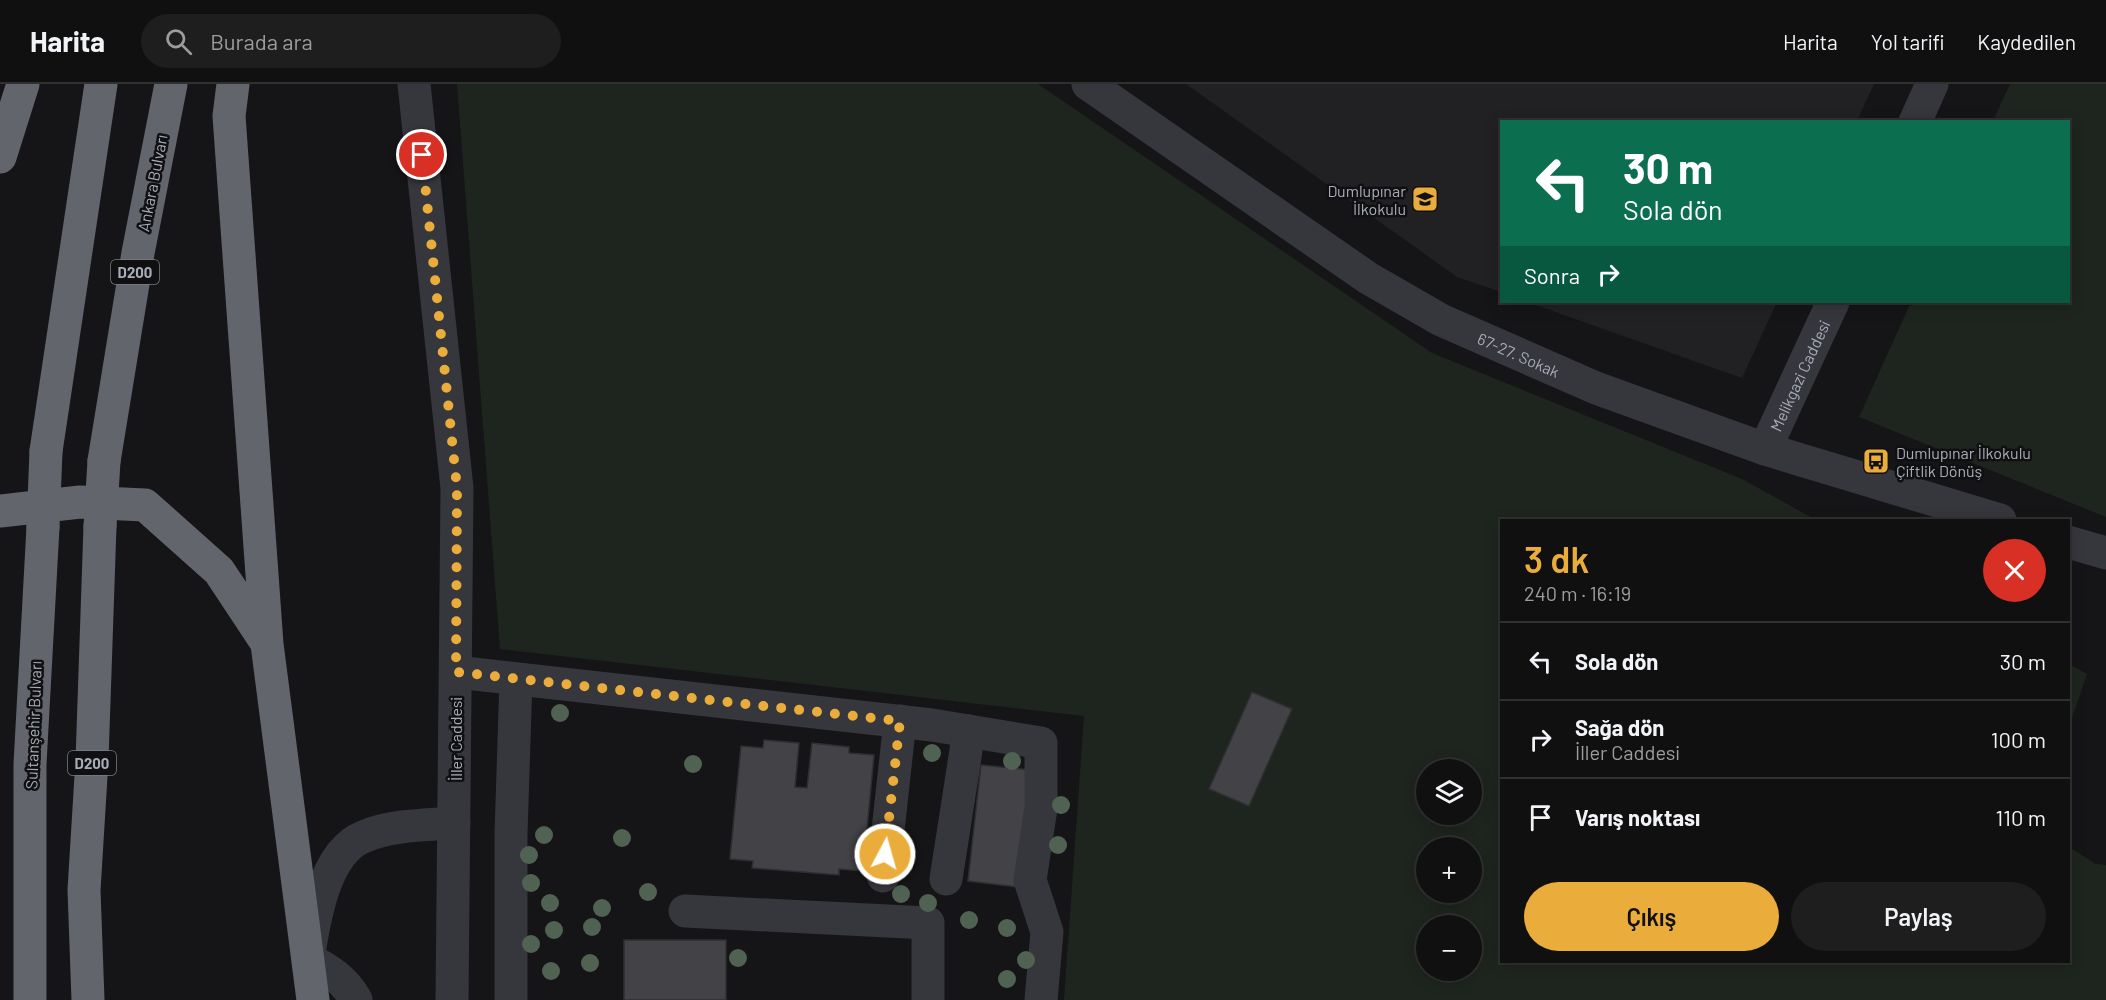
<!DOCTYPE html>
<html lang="tr">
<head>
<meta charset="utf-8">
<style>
  :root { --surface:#101011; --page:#1e1e1f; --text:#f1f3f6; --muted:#9c9d9f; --line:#303031; --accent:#eaad3b }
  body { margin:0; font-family:Barlow,sans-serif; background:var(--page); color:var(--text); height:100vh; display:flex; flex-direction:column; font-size:22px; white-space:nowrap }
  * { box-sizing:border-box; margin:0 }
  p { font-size:20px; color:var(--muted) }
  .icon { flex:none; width:33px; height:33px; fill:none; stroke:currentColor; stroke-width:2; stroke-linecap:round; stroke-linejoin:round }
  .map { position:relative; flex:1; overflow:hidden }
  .side { position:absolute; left:1500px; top:435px; width:570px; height:444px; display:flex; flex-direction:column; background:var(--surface); border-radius:0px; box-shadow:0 3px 15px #0003,0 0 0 2px var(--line) }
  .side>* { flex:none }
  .guide { position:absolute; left:1500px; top:36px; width:570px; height:183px; border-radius:0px; box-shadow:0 3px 15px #0003,0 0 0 2px var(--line); background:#0b6e4f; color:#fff; overflow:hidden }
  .tools { position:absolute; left:1416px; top:675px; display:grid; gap:12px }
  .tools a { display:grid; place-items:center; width:66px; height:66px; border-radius:50%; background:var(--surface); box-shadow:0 3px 15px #0003,0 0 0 2px var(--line); font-size:30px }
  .pin { position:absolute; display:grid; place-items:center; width:51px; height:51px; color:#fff; margin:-26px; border:3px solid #fff; border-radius:50%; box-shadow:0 2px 6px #0007 }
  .me { position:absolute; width:66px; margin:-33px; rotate:6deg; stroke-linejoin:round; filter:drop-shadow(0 0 4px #0008) }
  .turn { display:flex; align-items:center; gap:21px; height:126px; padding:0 24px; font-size:27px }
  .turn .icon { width:78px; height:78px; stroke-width:2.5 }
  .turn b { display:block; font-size:42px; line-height:51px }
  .then { display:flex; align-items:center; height:57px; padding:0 24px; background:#0003; gap:12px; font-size:22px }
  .round { display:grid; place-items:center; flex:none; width:63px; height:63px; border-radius:32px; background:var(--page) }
  .head { display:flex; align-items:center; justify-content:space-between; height:102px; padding:0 24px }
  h1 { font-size:36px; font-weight:600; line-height:45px; color:var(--accent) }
  .cta { display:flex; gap:12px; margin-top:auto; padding:12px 24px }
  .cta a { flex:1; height:69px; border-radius:36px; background:var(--accent); color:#111; font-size:24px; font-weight:600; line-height:69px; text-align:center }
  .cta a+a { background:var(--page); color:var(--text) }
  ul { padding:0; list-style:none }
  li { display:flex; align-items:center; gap:18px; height:78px; padding:0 24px; border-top:2px solid var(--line) }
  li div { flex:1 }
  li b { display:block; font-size:22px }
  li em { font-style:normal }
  header { display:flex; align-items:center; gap:36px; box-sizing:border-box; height:84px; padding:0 30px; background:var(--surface); border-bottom:2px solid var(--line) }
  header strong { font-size:28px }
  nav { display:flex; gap:33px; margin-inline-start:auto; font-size:21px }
  .search { width:420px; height:54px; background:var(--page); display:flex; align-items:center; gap:15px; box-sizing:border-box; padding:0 21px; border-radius:33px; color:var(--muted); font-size:22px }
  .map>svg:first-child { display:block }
</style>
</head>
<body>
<header>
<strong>Harita</strong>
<div class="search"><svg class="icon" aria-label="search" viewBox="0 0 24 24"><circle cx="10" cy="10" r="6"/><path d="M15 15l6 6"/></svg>Burada ara</div>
<nav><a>Harita</a><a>Yol tarifi</a><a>Kaydedilen</a></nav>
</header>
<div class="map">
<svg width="2106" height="916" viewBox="0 0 2106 916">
  <rect width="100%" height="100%" fill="#151517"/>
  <g fill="#212124">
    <path d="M1186,0H1874L1857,37L1502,38L1501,208L1457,193Z"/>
    <path d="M1527,218H1777L1742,294Z"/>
  </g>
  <g fill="#1e251e" fill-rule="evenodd">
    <path d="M457,0H1038L1432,269L1742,395L1816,436H1502V878H2068L2069,763L2096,780L2106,781V916H1064L1084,632L500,565ZM1426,686H1472V730H1426ZM1426,764H1472V808H1426ZM1426,842H1472V886H1426Z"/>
    <path d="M2010,0H2106V433L1859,333L1911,218H2068V38L1993,37Z"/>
    <path d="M2069,580L2087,590L2069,643Z"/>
  </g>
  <g fill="#424247" stroke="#2f2f33" stroke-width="1.5">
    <path d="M1252,608L1292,625L1249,722L1209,705Z"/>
    <path d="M764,656L799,659L795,703L807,704L812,659L849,663V669L874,671L863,787L839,785V791L752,784L753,777L730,775L741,662L763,664Z"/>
    <path d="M981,681L1031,686L1018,803L968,797Z"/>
    <rect x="624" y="856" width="102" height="60"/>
  </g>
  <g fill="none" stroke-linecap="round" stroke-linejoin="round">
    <g stroke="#36373c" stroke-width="33">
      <path d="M414,0L457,404L452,916"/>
      <path id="s1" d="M1088,0L1368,194L1441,236L1596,304L1765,365L2000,436"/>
      <path d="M1915,38L1932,0"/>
      <path id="s2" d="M1765,365L1833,218"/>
      <path d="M2068,458L2106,469"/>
      <path d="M456,588L932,641L1041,659V724L1030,796L1047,848L1041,916"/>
      <path d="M883,792L900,637"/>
      <path d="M946,795L969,647"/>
      <path d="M685,827L928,839V916"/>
      <path d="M356,916C345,896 328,885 308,875C314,837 324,769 363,753C390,741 425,741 454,739"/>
      <path d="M511,916V750L516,595"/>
    </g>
    <g stroke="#63656d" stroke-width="33">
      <path d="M233,0L229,32L267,560L313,916"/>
      <path d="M0,73L23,0"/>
      <path d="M46,367L101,0"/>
      <path d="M104,377L138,169L171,0"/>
      <path d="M0,427L80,418L145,421L219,487L266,558"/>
      <path d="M30,916V680L43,443"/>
      <path d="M88,916L84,806L92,676L100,442"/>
    </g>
    <g stroke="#63656d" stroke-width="33">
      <path d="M100,442L104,377"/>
      <path d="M43,443L46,367"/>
    </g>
  </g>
  <g fill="#506251">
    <circle cx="560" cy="629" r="9"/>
    <circle cx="932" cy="669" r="9"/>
    <circle cx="1012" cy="677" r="9"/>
    <circle cx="693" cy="680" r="9"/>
    <circle cx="1061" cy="721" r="9"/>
    <circle cx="544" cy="751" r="9"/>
    <circle cx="622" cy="754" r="9"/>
    <circle cx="1058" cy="761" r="9"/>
    <circle cx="529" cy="771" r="9"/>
    <circle cx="531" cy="799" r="9"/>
    <circle cx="648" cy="808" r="9"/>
    <circle cx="901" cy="810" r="9"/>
    <circle cx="550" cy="819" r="9"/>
    <circle cx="928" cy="819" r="9"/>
    <circle cx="602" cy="824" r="9"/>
    <circle cx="969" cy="836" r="9"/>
    <circle cx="592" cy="843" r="9"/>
    <circle cx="1007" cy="844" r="9"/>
    <circle cx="554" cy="846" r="9"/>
    <circle cx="531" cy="860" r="9"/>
    <circle cx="738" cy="874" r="9"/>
    <circle cx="1026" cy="876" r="9"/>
    <circle cx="590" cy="879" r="9"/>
    <circle cx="551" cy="887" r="9"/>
    <circle cx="1007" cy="895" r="9"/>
  </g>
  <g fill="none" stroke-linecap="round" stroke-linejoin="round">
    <path stroke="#eaad3b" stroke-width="10" stroke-dasharray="0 18" d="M422,71L457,404L456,588L900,637L885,770"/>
  </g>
  <defs>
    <symbol id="school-square" viewBox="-11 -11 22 22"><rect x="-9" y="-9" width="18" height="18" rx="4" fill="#eaad3b" stroke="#101012"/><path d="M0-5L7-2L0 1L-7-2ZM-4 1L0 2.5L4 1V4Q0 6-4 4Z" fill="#111"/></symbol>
    <symbol id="bus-square" viewBox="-11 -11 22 22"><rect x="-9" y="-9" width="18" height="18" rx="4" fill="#eaad3b" stroke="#101012"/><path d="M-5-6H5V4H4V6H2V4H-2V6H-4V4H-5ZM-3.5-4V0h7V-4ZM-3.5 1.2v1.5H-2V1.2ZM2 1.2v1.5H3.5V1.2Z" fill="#111"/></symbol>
  </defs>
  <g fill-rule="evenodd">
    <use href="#school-square" x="1410" y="100" width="30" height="30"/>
    <use href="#bus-square" x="1861" y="362" width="30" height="30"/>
  </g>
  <g text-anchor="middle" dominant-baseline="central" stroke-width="5" stroke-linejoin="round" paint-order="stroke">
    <g fill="#101012" stroke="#7a7d86" stroke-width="1.5">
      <rect x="111" y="176" width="48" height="24" rx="4.5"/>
      <rect x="68" y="667" width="48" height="24" rx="4.5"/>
    </g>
    <g font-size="15" font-weight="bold" fill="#a8acb7">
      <text x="135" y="188">D200</text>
      <text x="92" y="679">D200</text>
    </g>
    <g font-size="16" fill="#a8acb7" stroke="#101012">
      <text transform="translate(152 99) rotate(-79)">Ankara Bulvarı</text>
      <text stroke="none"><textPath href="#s1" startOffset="510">67-27. Sokak</textPath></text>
      <text stroke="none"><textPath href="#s2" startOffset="81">Melikgazi Caddesi</textPath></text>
      <text transform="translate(33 641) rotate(-88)">Sultanşehir Bulvarı</text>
      <text transform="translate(455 655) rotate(-90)">İller Caddesi</text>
    </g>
    <g font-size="16" fill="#a8acb7" stroke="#101012" text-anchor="end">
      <text x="1406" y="106">Dumlupınar<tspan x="1406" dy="18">İlkokulu</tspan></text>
      <text x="1896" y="368" text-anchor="start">Dumlupınar İlkokulu<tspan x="1896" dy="18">Çiftlik Dönüş</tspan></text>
    </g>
  </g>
</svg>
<div class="tools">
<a><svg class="icon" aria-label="layers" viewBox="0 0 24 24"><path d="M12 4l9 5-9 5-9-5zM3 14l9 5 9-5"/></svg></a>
<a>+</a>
<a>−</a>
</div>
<div class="pin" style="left:422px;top:71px;background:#d93025"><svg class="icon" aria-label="arrive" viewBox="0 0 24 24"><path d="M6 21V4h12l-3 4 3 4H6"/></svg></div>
<svg class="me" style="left:885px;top:770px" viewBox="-20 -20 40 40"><circle r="17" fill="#eaad3b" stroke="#fff" stroke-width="3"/><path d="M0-11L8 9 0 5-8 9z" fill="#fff"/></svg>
<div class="guide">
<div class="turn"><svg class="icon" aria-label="left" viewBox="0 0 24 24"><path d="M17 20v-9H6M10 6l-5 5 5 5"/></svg><div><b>30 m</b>Sola dön</div></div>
<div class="then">Sonra<svg class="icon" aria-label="right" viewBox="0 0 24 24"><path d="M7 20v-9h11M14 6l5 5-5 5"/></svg></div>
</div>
<section class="side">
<div class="head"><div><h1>3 dk</h1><p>240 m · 16:19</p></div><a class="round" style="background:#d93025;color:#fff"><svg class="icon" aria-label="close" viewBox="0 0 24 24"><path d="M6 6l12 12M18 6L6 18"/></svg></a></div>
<ul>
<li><svg class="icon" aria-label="left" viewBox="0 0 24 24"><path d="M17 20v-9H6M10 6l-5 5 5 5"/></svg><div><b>Sola dön</b></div><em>30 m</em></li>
<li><svg class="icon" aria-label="right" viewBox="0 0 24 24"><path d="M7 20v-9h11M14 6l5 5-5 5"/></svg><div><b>Sağa dön</b><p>İller Caddesi</p></div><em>100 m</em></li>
<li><svg class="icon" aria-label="arrive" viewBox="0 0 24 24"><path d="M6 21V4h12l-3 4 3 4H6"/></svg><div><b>Varış noktası</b></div><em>110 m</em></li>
</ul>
<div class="cta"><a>Çıkış</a><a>Paylaş</a></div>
</section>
</div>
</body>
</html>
